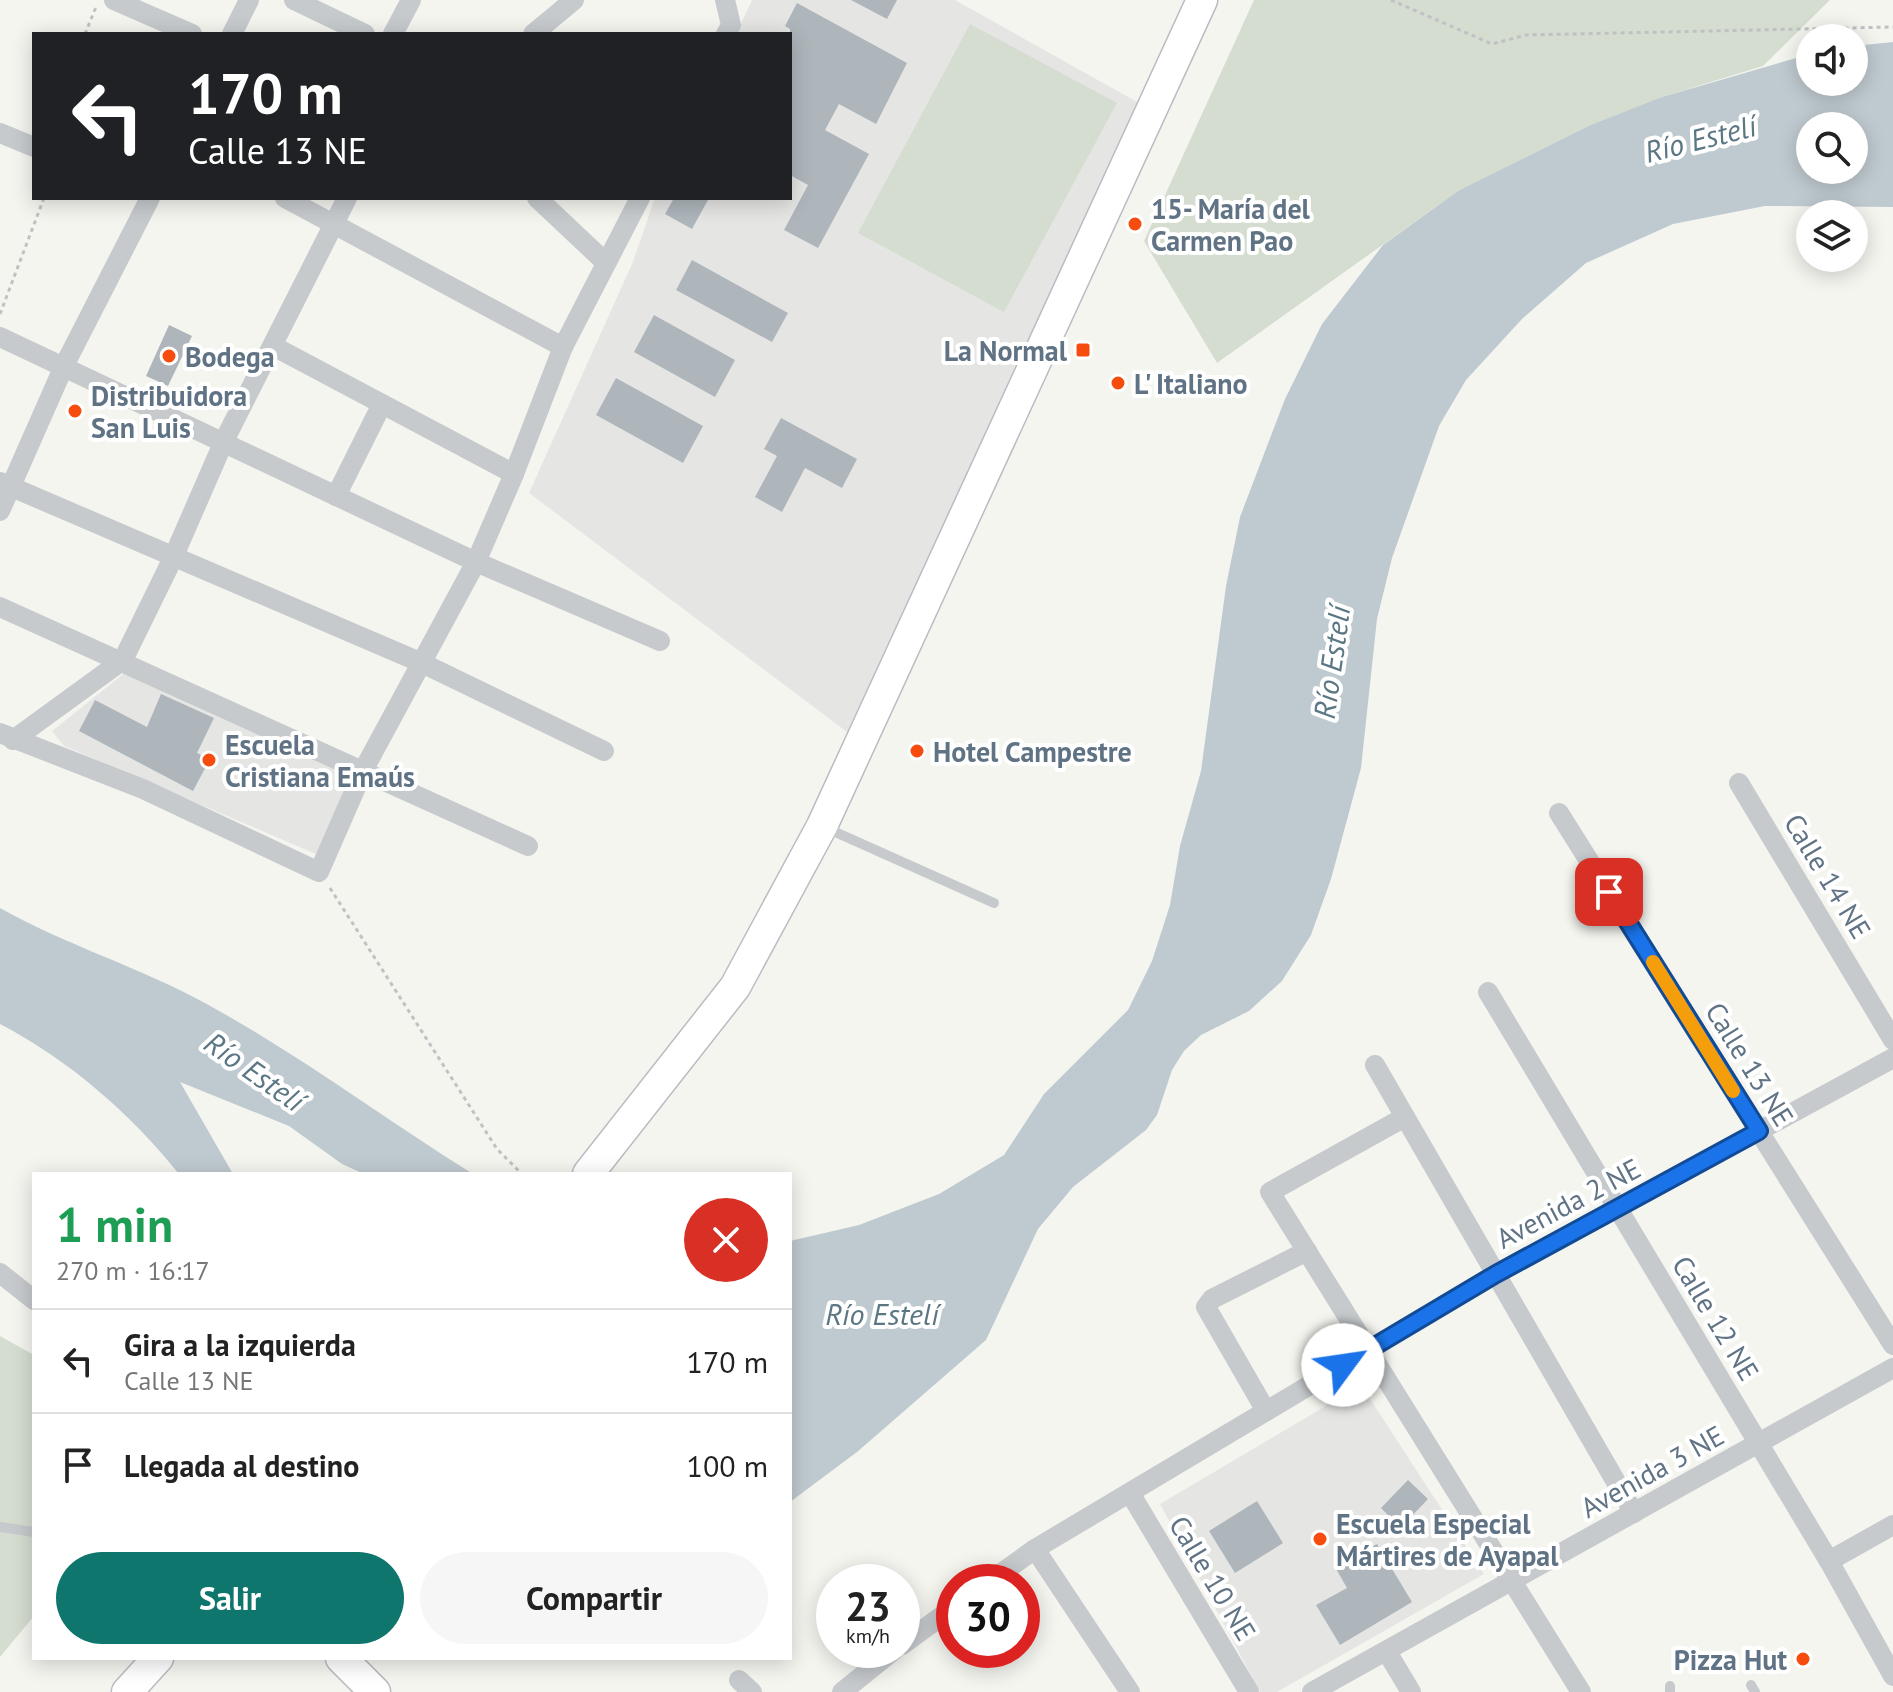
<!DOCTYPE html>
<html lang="es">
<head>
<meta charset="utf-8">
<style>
  :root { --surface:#fff; --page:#f6f6f6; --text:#222; --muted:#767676; --line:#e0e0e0; --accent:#0f766e }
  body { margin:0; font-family:"PT Sans",sans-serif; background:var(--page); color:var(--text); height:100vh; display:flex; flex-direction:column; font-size:30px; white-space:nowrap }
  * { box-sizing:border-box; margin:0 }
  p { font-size:26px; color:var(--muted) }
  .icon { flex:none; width:44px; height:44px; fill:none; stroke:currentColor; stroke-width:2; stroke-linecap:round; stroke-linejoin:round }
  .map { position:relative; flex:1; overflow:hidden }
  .drawer { position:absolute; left:32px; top:1172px; width:760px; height:488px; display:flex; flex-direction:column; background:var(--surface); border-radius:0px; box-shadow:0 4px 20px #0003 }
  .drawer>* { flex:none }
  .top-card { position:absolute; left:32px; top:32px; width:760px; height:168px; border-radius:0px; box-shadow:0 4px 20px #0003; background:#202124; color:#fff; overflow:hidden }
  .controls { position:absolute; left:1796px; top:24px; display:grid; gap:16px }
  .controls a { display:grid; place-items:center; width:72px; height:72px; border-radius:50%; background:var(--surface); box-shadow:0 4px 20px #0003; font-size:40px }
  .speed { position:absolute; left:816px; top:1564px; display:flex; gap:16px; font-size:40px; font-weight:700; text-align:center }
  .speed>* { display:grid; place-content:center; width:104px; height:104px; border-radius:50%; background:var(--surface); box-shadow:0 4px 20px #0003; line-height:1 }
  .speed small { font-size:20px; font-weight:400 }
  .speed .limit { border:12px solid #d22; background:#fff; color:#111 }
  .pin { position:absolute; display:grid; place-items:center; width:68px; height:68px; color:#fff; margin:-34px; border-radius:16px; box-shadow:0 4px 12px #0006 }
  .me { position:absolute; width:88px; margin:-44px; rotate:59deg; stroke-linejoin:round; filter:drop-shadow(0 0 6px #0008) }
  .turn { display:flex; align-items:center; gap:28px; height:168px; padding:0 24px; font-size:36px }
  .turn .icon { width:104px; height:104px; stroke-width:2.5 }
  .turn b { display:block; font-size:56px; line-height:68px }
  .round { display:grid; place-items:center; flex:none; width:84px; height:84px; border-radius:42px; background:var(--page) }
  .head { display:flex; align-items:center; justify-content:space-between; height:136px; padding:0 24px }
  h1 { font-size:48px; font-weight:700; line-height:60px; color:#1e9e55 }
  .action { display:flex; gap:16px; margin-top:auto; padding:16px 24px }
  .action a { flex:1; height:92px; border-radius:48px; background:var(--accent); color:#fff; font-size:32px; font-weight:700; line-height:92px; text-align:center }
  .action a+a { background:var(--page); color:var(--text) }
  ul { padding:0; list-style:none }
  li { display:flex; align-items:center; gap:24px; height:104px; padding:0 24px; border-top:2px solid var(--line) }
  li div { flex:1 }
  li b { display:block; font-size:30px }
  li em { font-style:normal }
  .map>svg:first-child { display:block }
</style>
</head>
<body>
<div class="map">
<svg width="1893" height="1692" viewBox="0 0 1893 1692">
  <rect width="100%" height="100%" fill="#f5f5f0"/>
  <g fill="#e5e6e4">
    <path d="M752,0H955L1139,103L847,732L529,493L632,264L655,198H790V34H736Z"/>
    <path d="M127,671L353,773L318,855L64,746L52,731Z"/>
    <path d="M1361,1385L1484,1574L1277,1692H1260L1160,1504Z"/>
  </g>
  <g fill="#d5ddd1">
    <path d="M1254,0H1830L1763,66L1662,97L1458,191L1217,363L1144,241Z"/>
    <path d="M970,24L1117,103L1004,312L858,233Z"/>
    <path d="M0,1336L34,1355V1616L0,1657Z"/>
  </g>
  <g fill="#bfcad0" fill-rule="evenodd">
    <path d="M1893,42V207L1765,206L1673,224L1586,263L1522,319L1466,380L1439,426L1392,558L1377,619L1361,768L1331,879L1311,935L1282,981L1249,1011L1201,1035L1184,1051L1172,1070L1157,1115L1146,1130L1073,1187L1038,1229L986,1340L857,1452L790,1502V1241L859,1225L939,1194L1004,1155L1044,1094L1128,1010L1152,961L1170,905L1180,846L1201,771L1226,586L1240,517L1285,399L1322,324L1383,245L1458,191L1591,125L1662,97L1810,54V82H1854V46ZM1810,126H1854V170H1810Z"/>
    <path d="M0,908C66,945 139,967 205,1003C298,1054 383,1118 473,1174H364L342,1164L289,1126L180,1082L233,1174H179C129,1112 70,1061 0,1024Z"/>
  </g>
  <g fill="#aeb6bb">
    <path d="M851,0H897L887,19Z"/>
    <path d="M797,3L907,63L876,124L839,104L825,130L869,154L818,248L784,230L808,185L790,175V29L785,26Z"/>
    <path d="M674,198H709L692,229L665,214Z"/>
    <path d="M692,260L788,313L772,342L676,290Z"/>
    <path d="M654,315L735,360L715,397L634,352Z"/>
    <path d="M169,325L192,336L168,386L146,376Z"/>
    <path d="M616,378L703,426L683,463L596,415Z"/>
    <path d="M781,418L857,459L842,488L805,468L782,512L755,497L777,456L764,449Z"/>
    <path d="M161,694L214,718L197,753L210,759L193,791L79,731L95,700L147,727Z"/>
    <path d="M1408,1480L1428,1499L1408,1520L1402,1514L1395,1522L1381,1508Z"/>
    <path d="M1257,1501L1283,1543L1235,1573L1209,1531Z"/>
    <path d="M1377,1544L1412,1602L1340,1645L1316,1605L1347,1588L1335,1567Z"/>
  </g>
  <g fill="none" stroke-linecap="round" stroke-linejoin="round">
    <defs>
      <g id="secondary">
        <path d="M588,1174L735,987L822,826L1202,0"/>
        <path d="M341,1658L375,1692"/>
        <path d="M127,1692L158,1658"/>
      </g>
    </defs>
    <use href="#secondary" stroke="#b8bdc2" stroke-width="33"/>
    <g stroke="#bfc1c3" stroke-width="3" stroke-dasharray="4 4" stroke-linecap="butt">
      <path d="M1391,0L1492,44L1526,35L1893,27"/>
      <path d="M85,34L96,7"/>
      <path d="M0,314L44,198"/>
      <path d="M330,888L497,1149L522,1174"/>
    </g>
    <g stroke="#c6cacd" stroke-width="10">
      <path d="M824,827L994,903"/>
      <path d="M0,1527L34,1532"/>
      <path d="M1751,1685L1755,1692"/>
      <path d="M1670,1686V1692"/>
    </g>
    <g stroke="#c6cacd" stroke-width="20">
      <path d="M114,0L192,34"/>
      <path d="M294,0L365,34"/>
      <path d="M725,0L731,25L726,34"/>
      <path d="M232,34L249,0"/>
      <path d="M393,34L411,0"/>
      <path d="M533,34L574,0"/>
      <path d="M0,133L34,147"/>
      <path d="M285,198L563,347"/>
      <path d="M537,198L604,261"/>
      <path d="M0,337L476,562L660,641"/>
      <path d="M273,346L514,474"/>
      <path d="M0,482L422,663L604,751"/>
      <path d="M336,496L382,404"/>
      <path d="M0,511L64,366L150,198"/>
      <path d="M0,607L528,846"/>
      <path d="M0,733L143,789L319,872L364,769L476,562L514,474L563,347L640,198"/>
      <path d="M13,740L123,660L173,558L224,441L347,198"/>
      <path d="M1739,783L1893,1040"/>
      <path d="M1559,813L1893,1345"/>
      <path d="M1488,992L1829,1561L1893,1676"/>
      <path d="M1375,1065L1634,1513"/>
      <path d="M1405,1117L1270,1192L1581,1692"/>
      <path d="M0,1273L34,1300"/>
      <path d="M1266,1411L1206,1307L1212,1299L1307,1251"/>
      <path d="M1130,1493L1249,1692"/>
      <path d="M1035,1549L1130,1692"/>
      <path d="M1829,1561L1893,1525"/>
      <path d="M989,1582L1035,1549L1496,1274L1893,1058"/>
      <path d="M902,1645L954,1607"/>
      <path d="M1387,1652L1411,1692"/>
      <path d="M739,1680L752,1692"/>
      <path d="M842,1692L894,1650"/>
      <path d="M1312,1692L1893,1368"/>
    </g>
    <use href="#secondary" stroke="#fff" stroke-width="30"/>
  </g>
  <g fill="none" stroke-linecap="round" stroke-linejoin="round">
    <defs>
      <path id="route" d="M1343,1365L1496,1274L1759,1131L1609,892"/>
    </defs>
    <use href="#route" stroke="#114b97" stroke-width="20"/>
    <use href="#route" stroke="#1a73e8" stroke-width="14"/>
    <path stroke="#f59e0b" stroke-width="14" d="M1653,962L1733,1091"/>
  </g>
  <g fill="#f64d0f" stroke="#fff" stroke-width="3">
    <circle cx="1135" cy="224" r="8"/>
    <rect x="1075" y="342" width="16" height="16" rx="4"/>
    <circle cx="169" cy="356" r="8"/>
    <circle cx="1118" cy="383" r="8"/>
    <circle cx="75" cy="411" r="8"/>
    <circle cx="917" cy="751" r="8"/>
    <circle cx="209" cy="760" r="8"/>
    <circle cx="1320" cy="1539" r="8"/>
    <circle cx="1803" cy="1659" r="8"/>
  </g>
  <g text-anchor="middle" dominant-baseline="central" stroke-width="8" stroke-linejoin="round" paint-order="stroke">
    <g font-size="28" font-weight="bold" fill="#607385" stroke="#fff" text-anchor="start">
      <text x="1151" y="208">15- María del<tspan x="1151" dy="32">Carmen Pao</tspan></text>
      <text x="1067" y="350" text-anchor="end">La Normal</text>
      <text x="185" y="356">Bodega</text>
      <text x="1134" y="383">L' Italiano</text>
      <text x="91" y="395">Distribuidora<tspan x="91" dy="32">San Luis</tspan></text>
      <text x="225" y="744">Escuela<tspan x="225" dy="32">Cristiana Emaús</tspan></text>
      <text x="933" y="751">Hotel Campestre</text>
      <text x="1336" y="1523">Escuela Especial<tspan x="1336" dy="32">Mártires de Ayapal</tspan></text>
      <text x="1787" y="1659" text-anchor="end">Pizza Hut</text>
    </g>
    <g font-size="28" fill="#607385" stroke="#fff">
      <text transform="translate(1828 876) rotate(59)">Calle 14 NE</text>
      <text transform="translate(1750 1064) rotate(58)">Calle 13 NE</text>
      <text transform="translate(1568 1203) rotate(-28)">Avenida 2 NE</text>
      <text transform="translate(1716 1318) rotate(59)">Calle 12 NE</text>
      <text transform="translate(1652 1471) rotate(-29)">Avenida 3 NE</text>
      <text transform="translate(1213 1578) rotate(59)">Calle 10 NE</text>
    </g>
    <g font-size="30" font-style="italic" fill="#5b7783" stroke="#fff">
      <text transform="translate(1700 138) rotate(-14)">Río Estelí</text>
      <text transform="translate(1331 662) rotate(-82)">Río Estelí</text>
      <text transform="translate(255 1071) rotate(35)">Río Estelí</text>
      <text x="882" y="1313">Río Estelí</text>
    </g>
  </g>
</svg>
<div class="controls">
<a><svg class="icon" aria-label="sound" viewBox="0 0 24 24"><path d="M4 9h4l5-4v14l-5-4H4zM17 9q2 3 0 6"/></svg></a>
<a><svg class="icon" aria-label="search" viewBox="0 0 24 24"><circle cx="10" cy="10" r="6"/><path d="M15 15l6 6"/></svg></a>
<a><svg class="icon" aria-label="layers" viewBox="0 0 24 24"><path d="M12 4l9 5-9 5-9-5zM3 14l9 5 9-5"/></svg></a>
</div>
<div class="speed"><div>23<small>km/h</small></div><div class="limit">30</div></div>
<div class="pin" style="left:1609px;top:892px;background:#d93025"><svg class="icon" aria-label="arrive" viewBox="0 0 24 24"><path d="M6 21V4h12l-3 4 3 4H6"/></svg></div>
<svg class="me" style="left:1343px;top:1365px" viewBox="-20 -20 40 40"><circle r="19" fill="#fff"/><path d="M0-13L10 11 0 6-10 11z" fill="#1a73e8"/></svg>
<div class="top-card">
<div class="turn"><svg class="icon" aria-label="left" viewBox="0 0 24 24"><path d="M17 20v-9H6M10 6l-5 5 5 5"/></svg><div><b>170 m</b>Calle 13 NE</div></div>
</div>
<section class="drawer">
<div class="head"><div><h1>1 min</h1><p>270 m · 16:17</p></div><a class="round" style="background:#d93025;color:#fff"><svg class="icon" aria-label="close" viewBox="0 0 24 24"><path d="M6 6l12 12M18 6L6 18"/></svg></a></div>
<ul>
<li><svg class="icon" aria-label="left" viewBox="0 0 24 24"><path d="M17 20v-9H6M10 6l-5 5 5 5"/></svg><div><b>Gira a la izquierda</b><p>Calle 13 NE</p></div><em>170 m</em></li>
<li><svg class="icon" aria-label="arrive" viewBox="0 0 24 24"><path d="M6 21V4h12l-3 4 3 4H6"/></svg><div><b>Llegada al destino</b></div><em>100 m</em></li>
</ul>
<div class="action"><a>Salir</a><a>Compartir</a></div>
</section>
</div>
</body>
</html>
